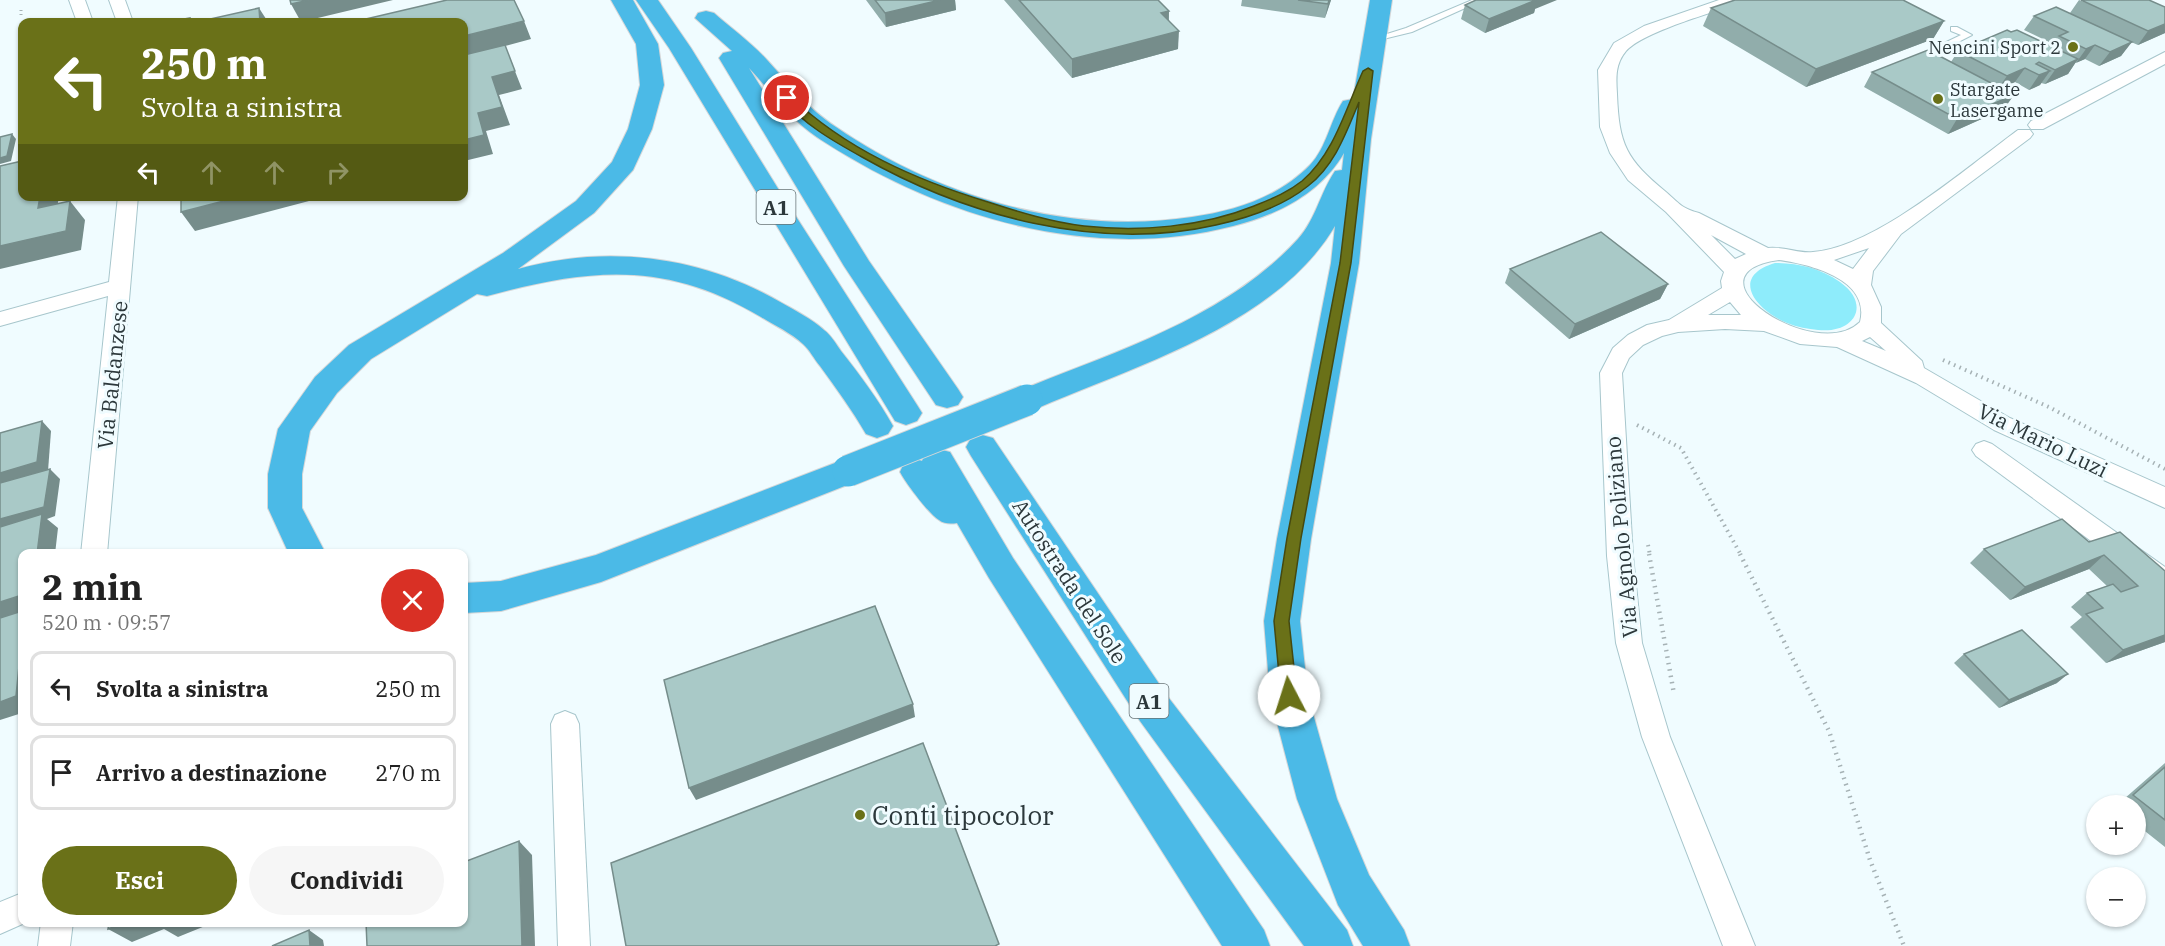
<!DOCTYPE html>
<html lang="it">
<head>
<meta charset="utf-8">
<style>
  :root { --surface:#fff; --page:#f6f6f6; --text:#222; --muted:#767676; --line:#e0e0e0; --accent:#6a7118 }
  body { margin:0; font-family:"IBM Plex Serif",serif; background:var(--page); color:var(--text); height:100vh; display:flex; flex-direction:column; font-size:22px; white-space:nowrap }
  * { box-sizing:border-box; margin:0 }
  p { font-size:20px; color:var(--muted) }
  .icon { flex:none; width:33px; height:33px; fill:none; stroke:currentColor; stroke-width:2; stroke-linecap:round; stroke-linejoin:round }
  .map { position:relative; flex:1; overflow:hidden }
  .sheet { position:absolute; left:18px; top:549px; width:450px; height:378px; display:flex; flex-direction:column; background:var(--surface); border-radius:12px; box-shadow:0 2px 4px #0004 }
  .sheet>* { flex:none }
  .hud { position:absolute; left:18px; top:18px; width:450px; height:183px; border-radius:12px; box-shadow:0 2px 4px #0004; background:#6a7118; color:#fff; overflow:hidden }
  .tools { position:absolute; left:2086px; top:795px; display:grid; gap:12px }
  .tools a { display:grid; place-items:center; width:60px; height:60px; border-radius:50%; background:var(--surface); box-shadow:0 2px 4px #0004; font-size:30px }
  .pin { position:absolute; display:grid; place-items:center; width:51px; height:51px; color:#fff; margin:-26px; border:3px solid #fff; border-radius:50%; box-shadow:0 2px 6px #0007 }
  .me { position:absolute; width:66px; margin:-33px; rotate:355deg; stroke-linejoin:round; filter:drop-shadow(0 0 4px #0008) }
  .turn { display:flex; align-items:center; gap:21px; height:126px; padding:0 24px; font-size:27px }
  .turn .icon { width:78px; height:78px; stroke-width:2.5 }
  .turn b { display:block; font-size:42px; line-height:51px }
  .lanes { display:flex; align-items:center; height:57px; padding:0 24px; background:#0003; justify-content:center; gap:30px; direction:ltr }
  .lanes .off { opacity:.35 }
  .round { display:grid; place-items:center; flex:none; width:63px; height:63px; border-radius:32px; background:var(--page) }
  .head { display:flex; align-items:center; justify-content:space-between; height:102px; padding:0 24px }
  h1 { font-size:36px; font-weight:700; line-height:45px }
  .action { display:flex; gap:12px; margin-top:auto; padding:12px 24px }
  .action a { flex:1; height:69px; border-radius:36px; background:var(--accent); color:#fff; font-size:24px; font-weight:700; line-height:69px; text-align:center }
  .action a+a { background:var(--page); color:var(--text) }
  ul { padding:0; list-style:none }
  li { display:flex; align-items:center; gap:18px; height:75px; margin:0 12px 9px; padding:0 12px; border:3px solid var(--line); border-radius:12px }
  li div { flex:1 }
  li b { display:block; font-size:22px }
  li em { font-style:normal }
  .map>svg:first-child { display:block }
</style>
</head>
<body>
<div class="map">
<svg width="2165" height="946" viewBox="0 0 2165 946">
  <rect width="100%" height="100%" fill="#f0fcff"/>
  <path fill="#8eecfb" d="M1775,263C1798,263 1820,268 1840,282C1872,305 1854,334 1818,330C1808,329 1797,327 1787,323C1757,311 1728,277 1775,263Z"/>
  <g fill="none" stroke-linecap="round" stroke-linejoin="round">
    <defs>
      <g id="service">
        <path d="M1472,0H1483L1412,32L1375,41L1371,39L1406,28Z"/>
        <path d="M1951,27H1957L1972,35L1921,61H1915V57L1961,35L1951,31Z"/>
      </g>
      <g id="minor">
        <path d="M69,0H85L93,22H77Z"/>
        <path d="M109,0H125L133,22H117Z"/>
        <path d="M1719,0H1743L1741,3C1714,12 1643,32 1626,51C1615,64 1616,78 1617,94C1619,145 1626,159 1666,192C1680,204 1681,208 1699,213L1768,248C1784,246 1799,254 1813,252C1876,247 1966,168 2018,130H2030L2033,134L2030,138L1901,234L1873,271L1871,285L1881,307V323L1922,361L1924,368L2010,418L2165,487V508L1994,430L1916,383L1837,347L1800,344L1764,331L1725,329L1678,332L1662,336L1643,345L1629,358L1622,373L1633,556L1642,643L1670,737L1755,946H1723L1642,737L1616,643L1607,556L1600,373L1613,348L1628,335L1647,325L1669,320L1722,288L1721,281L1724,272L1666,212L1628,180L1610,153L1600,127L1598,70L1614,43L1644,26ZM1711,235L1746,254L1735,259ZM1869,248L1853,269L1834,260ZM1779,260C1809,264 1871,279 1860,322C1816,365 1679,274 1779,260ZM1730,302L1741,315H1708ZM1870,337L1886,351L1862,341Z"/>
        <path d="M2165,52V64L2043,129H2031L2028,125L2031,121Z"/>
        <path d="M118,196H138L107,554H81L108,296L0,326V312L109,282Z"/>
        <path d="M1984,441L1992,444L2165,567V592L2156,589L1976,456L1972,450L1976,444Z"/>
        <path d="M565,711L575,715L579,724L590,946H558L551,724L555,715Z"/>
        <path d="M22,893V922H27L0,934V902Z"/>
        <path d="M41,922H73L70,946H38Z"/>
      </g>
      <g id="motorway">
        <path d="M611,0H633L658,44L664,85L652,129L633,170L594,213L518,269C608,244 701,256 782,303C796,311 812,319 824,330C831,335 836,344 841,351C860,375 878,399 893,426L888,434L877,438L866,434C852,410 836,388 820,366C814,359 810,350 803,344C791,333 774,325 761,317C666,260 589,268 487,296L477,294L371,359L337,393L310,431L302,474V508L326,554H289L268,508V474L278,429L315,377L349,345L503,253L576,201L612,162L628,129L640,85L636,44Z"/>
        <path d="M636,0H658L691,48L777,187L917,405L922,413L917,421L906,425L895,421L669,48Z"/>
        <path d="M1370,0H1392L1371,139L1359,263L1311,539L1300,621L1308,696L1337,799L1369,875L1404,930L1410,946H1363L1338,905L1297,799L1270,696L1264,621L1277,539L1331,263L1335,226C1277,324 1138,365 1038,408L1027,411L1016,408L1011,400L1016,392C1113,352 1225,319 1298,239C1316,219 1320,193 1335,171L1342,170L1344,153C1320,194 1277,215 1233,226C1094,262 945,219 826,143C790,121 776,97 749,68L869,261L958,389L963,397L958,405L947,408L936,405L844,266L719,58L723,53L732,51L695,18L698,13L706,11L714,13C732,29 752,43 768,61C791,86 807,108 836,127C938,197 1069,236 1192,217C1235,211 1279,197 1310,165C1327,147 1330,121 1343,101L1353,99Z"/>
        <path d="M982,435L993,438L1168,697L1347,930L1353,946H1304L1140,721L971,456L966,447L971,438Z"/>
        <path d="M938,449L950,452L1013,558L1264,930L1270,946H1222L989,578L957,523C951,524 944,524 939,520C928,513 906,483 900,472L904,463L916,459L922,461L926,452Z"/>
        <path d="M848,458L860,462L864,471L860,480L601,582L501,611L464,613V583L501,581L596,555Z"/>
      </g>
    </defs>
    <use href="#service" stroke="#a7c6cc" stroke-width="2"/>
    <use href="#minor" stroke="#a7c6cc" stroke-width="2"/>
    <use href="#motorway" stroke="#d5d7d8" stroke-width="2"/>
    <path stroke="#a6b2b5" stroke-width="3" stroke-dasharray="1 3" stroke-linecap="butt" d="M21,10V16"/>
    <g stroke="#a6b2b5" stroke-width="4" stroke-dasharray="1.5 4.5" stroke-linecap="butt">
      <path d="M1943,360L2049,407L2165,469"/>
      <path d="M1637,425L1681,448L1741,555"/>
      <path d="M1648,545L1650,555"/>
    </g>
    <g stroke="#a6b2b5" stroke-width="4.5" stroke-dasharray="1.5 5" stroke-linecap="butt">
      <path d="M1649,554L1674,694"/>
      <path d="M1740,554L1829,731L1870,860L1904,946"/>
    </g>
    <use href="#service" fill="#fff" fill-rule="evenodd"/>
    <use href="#minor" fill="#fff" fill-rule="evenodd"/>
    <use href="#motorway" fill="#4bbae7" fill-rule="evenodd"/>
    <defs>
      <path id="motorway-bridge" d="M848,471L1027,400"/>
    </defs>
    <use href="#motorway-bridge" stroke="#d5d7d8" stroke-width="33" stroke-linecap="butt"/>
    <use href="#motorway-bridge" stroke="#4bbae7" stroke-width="31"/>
  </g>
  <g fill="#91adab">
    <path d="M866,0H955L956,10L886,27Z"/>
    <path d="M1004,0H1159H1158L1169,11V20L1178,49L1072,78Z"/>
    <path d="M1242,0H1331L1325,18L1241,6Z"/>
    <path d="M2079,0L2165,33L2138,45L2131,42L2121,56L2099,66L2085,59L2075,63L2068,74L2045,84L2041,83L2040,85L2029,90L2015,82L2002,88L2004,109L1948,134L1864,87L1872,72L1951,62L1958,51L2011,32L2052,47L2053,44L2024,30L2034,16L2070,13Z"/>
    <path d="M1465,5L1535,9L1534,13L1485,33L1461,19Z"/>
    <path d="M1711,8L1944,21L1933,39L1806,87L1703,26Z"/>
    <path d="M1510,269L1668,284L1660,299L1569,339L1505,283Z"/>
    <path d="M2089,542L2165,571V642L2106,663L2070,627L2082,617L2071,607L2087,593L2107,586L2089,569L2010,600L1970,563L1984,549Z"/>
    <path d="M1964,654L2057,683L1999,708L1954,663Z"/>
    <path d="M2165,763V847L2136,824V806H2116Z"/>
  </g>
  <g fill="#768d8b">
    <path d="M309,0H393L301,22L291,4Z"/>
    <path d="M940,0H955L956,10L886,27L885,13Z"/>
    <path d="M1329,0H1331L1325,18L1328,4Z"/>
    <path d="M1534,0H1557L1535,9L1534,13L1485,33L1489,19Z"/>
    <path d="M259,8L268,22H260Z"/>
    <path d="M1169,11L1168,29L1161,13Z"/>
    <path d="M524,21L531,39L505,46L522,89L499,95L510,125L486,131L493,154L464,161V140L478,113L492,77L464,56V36Z"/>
    <path d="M1944,21L1933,39L1806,87L1816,69Z"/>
    <path d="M2165,24V33L2138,45L2148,31Z"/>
    <path d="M1179,31L1178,49L1072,78V59Z"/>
    <path d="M2132,42L2121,56L2099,66L2110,52Z"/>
    <path d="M2095,45L2085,59L2076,63L2086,49Z"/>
    <path d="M2078,59L2068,74L2045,84L2055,70Z"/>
    <path d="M2025,68L2015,82L1997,90L2007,76Z"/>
    <path d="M2050,71L2040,85L2029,90L2039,75Z"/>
    <path d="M2014,95L2004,109L1948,134L1957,119Z"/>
    <path d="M12,134L16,139L11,161L0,164V158Z"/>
    <path d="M40,196H59L54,227L38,208Z"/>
    <path d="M243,196H328L195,231L181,212Z"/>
    <path d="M70,201L85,220L81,250L0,269V246Z"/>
    <path d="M1668,284L1660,299L1569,339L1575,324Z"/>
    <path d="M42,421L51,431L48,471L0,486V473Z"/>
    <path d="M50,469L60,479L55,516L47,519L58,528L55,554H37L0,532V519Z"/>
    <path d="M2104,555L2089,569L2010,600L2025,587Z"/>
    <path d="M22,595V614L0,621V602Z"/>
    <path d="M2165,635V642L2106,663L2123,650Z"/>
    <path d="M22,636V713L0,720V702Z"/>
    <path d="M2068,674L2057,683L1999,708L2009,700Z"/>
    <path d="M913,704L915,717L696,800L689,788Z"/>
    <path d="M519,841L532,855L535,946H522Z"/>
    <path d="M126,922H215L178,937L164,929L132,942L108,929Z"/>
    <path d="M222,922H234L227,925Z"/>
    <path d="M309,930L323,940L324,946H310Z"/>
  </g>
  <g fill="#a9c9c7" stroke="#768d8b" stroke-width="1.5">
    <path d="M290,0H309L291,4Z"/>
    <path d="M447,0H514L524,21L464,36V22H353Z"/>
    <path d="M875,0H940L885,13Z"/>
    <path d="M1019,0H1158L1169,11L1161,13L1179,31L1072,59Z"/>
    <path d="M1298,0H1329L1328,4Z"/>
    <path d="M1476,0H1536L1489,19L1465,5Z"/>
    <path d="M1735,0H1903L1944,21L1816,69L1711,8Z"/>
    <path d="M2081,0H2149L2165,7V24L2148,31Z"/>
    <path d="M2056,7L2132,42L2110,52L2095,45L2086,49L2059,36L2068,32L2034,16Z"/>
    <path d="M259,8L260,22H197Z"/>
    <path d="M190,18V22H168Z"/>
    <path d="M2007,30L2011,32L2017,30L2078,59L2055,70L2039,62L2036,64L2050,71L2039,75L2025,68L2007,76L1958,51Z"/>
    <path d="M505,45L515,71L492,77L502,107L478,113L484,135L464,140V55Z"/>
    <path d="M1928,50L2014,95L1957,119L1872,72Z"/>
    <path d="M12,134L7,156L0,158V137Z"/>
    <path d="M22,161V196H40L38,208L70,201L66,231L0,246V166Z"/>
    <path d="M181,196H243L181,212Z"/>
    <path d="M1601,232L1668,284L1575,324L1510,269Z"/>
    <path d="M42,421L37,462L0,473V433Z"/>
    <path d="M50,469L44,507L0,519V483Z"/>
    <path d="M42,514L37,554H22V595L0,602V527Z"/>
    <path d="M2062,519L2089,542L2120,532L2165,571V635L2123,650L2086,614L2103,608L2087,593L2113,584L2121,592L2138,586L2104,555L2025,587L1984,549Z"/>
    <path d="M875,606L913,704L689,788L664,680Z"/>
    <path d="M22,611V636L16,696L0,702V618Z"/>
    <path d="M2022,630L2068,674L2009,700L1964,654Z"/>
    <path d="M923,743L999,944L995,946H626L611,863Z"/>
    <path d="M2165,767V820L2133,795Z"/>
    <path d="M519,841L522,946H367L366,922H464V862Z"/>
    <path d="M109,922H126L108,929Z"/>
    <path d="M309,930L310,946H272Z"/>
  </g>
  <path fill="#6a7118" stroke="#454910" stroke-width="1.5" d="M1368,68L1373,71L1351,263L1301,538L1289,621L1297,696L1295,701L1289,703L1283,701L1281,696L1274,621L1287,538L1340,263L1359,102C1346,133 1335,165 1308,186C1282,207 1248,218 1216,225C1098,252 966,216 862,157C833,141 803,124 782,98L790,96C845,149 916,180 988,202C1019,212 1051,222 1084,226C1140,232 1202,227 1254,206C1271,199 1287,193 1302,181C1334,154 1346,108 1363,71Z"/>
  <g fill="#6a7118" stroke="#f0fcff" stroke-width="2">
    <circle cx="2073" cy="47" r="6"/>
    <circle cx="1938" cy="99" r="6"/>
    <circle cx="860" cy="815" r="6"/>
  </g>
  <g text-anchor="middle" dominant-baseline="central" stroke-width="6" stroke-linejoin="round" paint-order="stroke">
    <g font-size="18" fill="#2c383b" stroke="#f0fcff" text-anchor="end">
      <text x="2061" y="47">Nencini Sport 2</text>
      <text x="1950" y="89" text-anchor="start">Stargate<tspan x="1950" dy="21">Lasergame</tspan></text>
    </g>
    <g fill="#f0fcff" stroke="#677376" stroke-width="1.5">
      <rect x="756.5" y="190" width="39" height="34" rx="4.5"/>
      <rect x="1129.5" y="684" width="39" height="34" rx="4.5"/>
    </g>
    <g font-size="20" font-weight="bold" fill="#2c383b">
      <text x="776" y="207">A1</text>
      <text x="1149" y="701">A1</text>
    </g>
    <g font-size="21" fill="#2c383b" stroke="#f0fcff">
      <text transform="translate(112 375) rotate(-84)">Via Baldanzese</text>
      <text transform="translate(2043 440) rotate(26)">Via Mario Luzi</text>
      <text transform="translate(1621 537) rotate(-95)">Via Agnolo Poliziano</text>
      <text transform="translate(1070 581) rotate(57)">Autostrada del Sole</text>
    </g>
    <g font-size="26" fill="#2c383b" stroke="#f0fcff" text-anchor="start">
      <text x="872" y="815">Conti tipocolor</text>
    </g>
  </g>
</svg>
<div class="tools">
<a>+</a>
<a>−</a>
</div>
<div class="pin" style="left:787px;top:98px;background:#d93025"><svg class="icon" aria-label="arrive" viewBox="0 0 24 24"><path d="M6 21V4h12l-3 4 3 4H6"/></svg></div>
<svg class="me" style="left:1289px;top:696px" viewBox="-20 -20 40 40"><circle r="19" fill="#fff"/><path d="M0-13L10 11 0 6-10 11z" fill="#6a7118"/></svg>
<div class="hud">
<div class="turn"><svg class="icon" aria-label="left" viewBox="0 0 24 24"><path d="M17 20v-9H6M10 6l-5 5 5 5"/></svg><div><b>250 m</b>Svolta a sinistra</div></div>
<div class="lanes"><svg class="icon" aria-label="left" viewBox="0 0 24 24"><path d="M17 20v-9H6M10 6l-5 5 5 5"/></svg><svg class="icon off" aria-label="ahead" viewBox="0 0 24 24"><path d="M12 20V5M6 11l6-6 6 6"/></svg><svg class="icon off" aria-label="ahead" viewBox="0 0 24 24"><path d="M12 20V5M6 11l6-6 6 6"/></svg><svg class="icon off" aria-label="right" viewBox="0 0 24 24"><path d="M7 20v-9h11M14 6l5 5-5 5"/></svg></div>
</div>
<section class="sheet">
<div class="head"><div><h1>2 min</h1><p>520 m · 09:57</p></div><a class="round" style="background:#d93025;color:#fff"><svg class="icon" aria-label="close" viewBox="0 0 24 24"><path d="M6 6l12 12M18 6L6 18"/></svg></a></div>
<ul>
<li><svg class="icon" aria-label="left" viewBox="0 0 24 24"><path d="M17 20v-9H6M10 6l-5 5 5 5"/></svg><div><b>Svolta a sinistra</b></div><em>250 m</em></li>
<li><svg class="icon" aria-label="arrive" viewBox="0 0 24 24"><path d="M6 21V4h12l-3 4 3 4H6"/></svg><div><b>Arrivo a destinazione</b></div><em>270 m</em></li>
</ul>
<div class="action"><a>Esci</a><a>Condividi</a></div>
</section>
</div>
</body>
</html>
